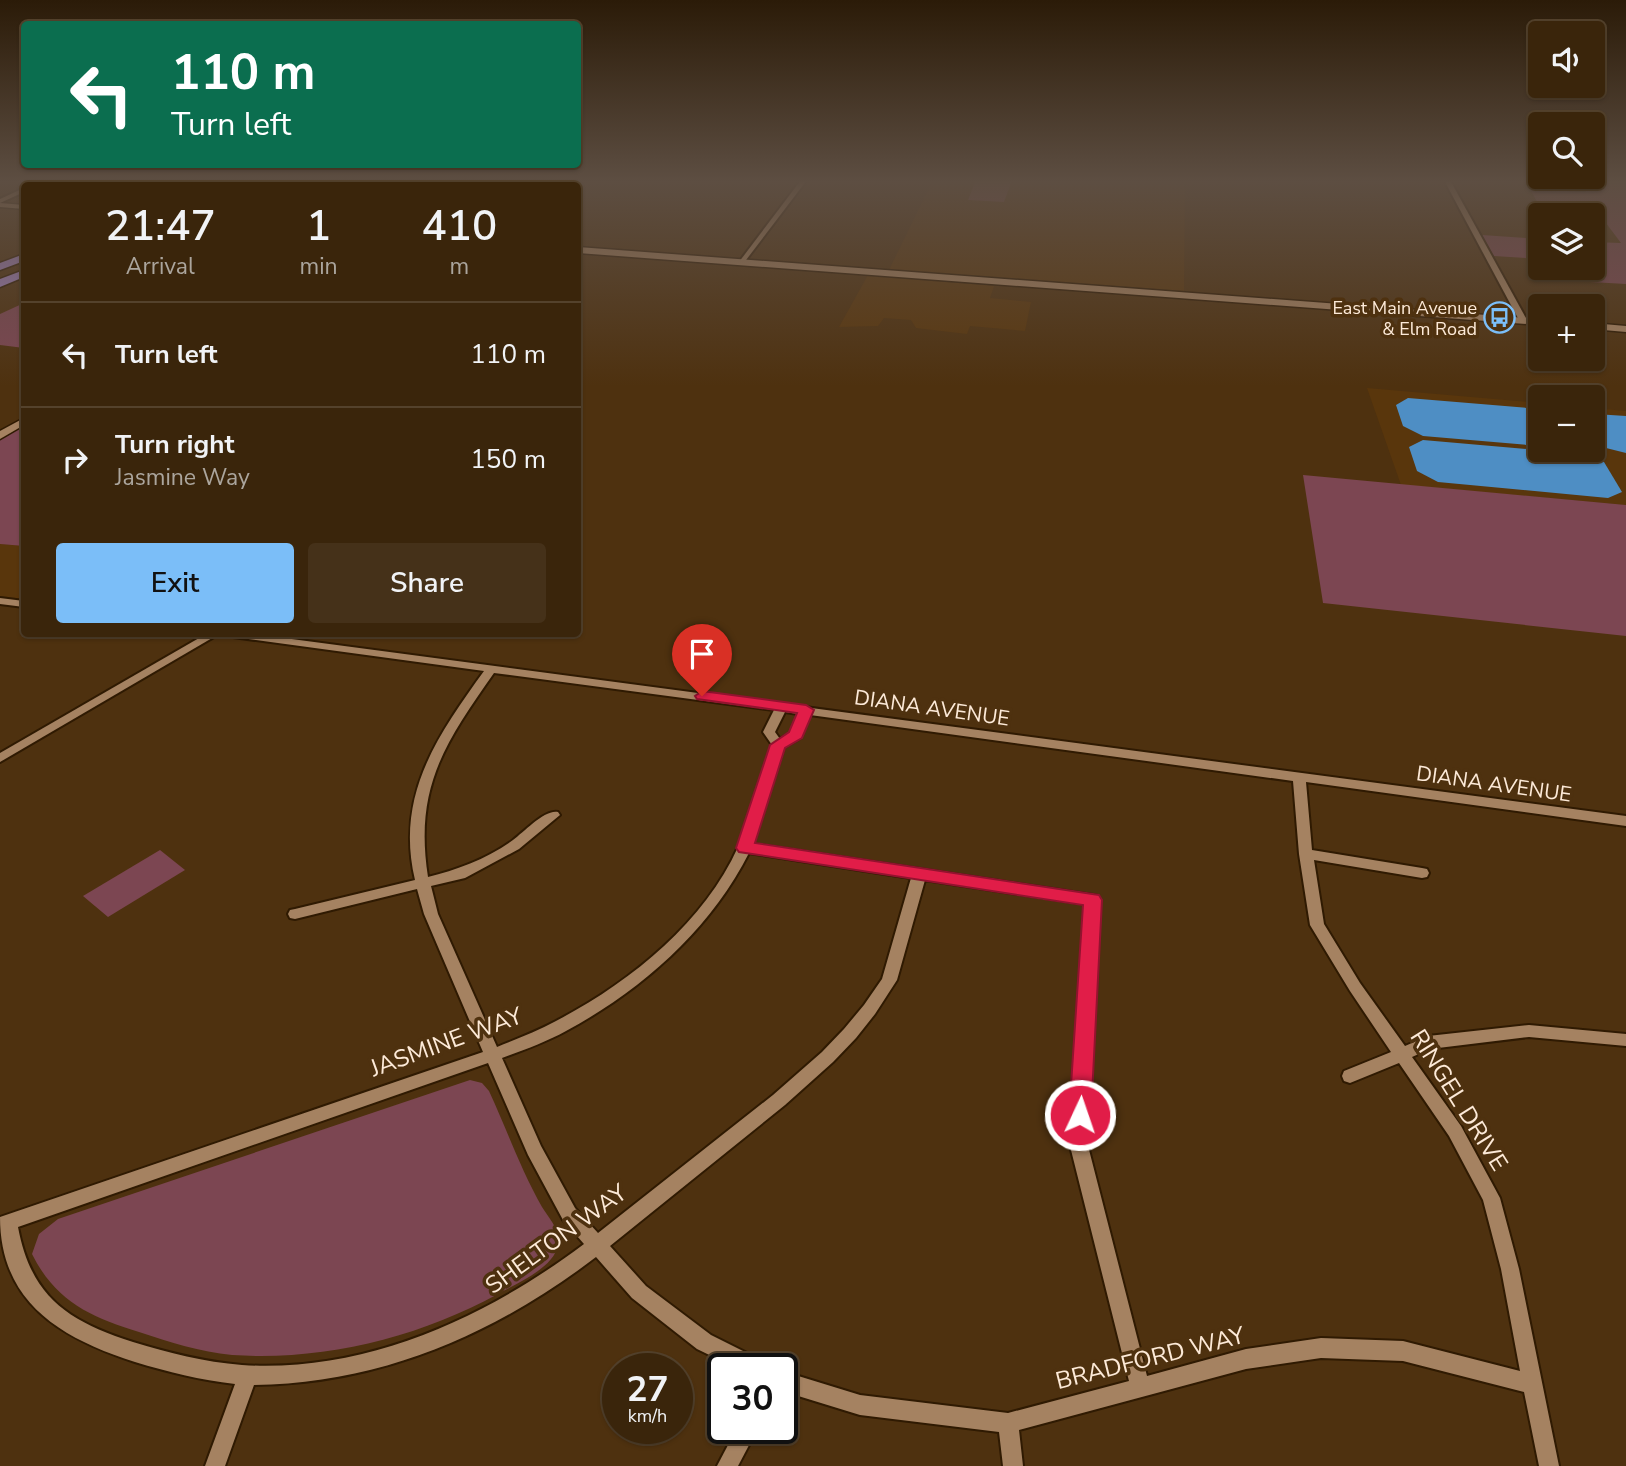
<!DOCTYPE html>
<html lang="en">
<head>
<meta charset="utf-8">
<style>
  :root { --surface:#3a250b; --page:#453119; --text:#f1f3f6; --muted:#aba59d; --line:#54422c; --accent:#7bbef8 }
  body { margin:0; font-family:"Nunito Sans",sans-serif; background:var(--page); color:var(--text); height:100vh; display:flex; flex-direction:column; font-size:26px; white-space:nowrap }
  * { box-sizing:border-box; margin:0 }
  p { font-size:23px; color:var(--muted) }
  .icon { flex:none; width:38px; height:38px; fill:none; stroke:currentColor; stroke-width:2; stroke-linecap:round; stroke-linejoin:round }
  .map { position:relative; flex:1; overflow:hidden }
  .panel { position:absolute; left:21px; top:182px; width:560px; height:455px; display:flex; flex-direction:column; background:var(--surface); border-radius:7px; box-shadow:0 2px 5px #0004,0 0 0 2px var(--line) }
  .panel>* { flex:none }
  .guide { position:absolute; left:21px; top:21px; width:560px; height:147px; border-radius:7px; box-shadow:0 2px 5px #0004,0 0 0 2px var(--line); background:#0b6e4f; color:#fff; overflow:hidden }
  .tools { position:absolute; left:1528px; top:21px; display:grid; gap:14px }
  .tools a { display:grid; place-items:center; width:77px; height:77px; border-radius:7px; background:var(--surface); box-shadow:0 2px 5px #0004,0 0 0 2px var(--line); font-size:35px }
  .speed { position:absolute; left:602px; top:1353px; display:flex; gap:14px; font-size:35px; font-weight:700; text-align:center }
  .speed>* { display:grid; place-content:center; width:91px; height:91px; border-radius:50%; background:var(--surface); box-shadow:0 2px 5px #0004,0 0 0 2px var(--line); line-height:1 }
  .speed small { font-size:18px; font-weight:400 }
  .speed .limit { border:4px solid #111; border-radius:10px; background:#fff; color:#111 }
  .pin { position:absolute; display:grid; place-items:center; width:60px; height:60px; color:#fff; margin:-72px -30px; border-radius:50% 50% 50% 0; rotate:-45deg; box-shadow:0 0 7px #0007 }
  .pin .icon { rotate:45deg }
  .me { position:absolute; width:77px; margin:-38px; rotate:3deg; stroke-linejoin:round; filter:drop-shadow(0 0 5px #0008) }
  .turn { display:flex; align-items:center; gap:24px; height:147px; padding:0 35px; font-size:32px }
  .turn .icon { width:91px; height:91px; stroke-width:2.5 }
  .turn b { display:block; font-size:49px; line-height:60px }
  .eta { display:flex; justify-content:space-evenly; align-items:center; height:119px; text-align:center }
  .eta b { font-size:42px; font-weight:600; line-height:49px }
  .button { display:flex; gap:14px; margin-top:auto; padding:14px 35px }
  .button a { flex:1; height:80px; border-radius:7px; background:var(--accent); color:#111; font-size:28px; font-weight:600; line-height:80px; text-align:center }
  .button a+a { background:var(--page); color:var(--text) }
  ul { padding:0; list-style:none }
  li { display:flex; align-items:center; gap:21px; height:105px; padding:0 35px; border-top:2px solid var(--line) }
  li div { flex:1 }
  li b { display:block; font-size:26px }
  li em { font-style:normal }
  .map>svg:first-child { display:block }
</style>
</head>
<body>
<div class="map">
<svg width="1626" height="1466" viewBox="0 0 1626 1466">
  <rect width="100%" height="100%" fill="#4e310f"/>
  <g fill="#59360c">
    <path d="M933,180H1185L1184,291L889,270Z"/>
    <path d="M868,275L994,286L990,298L1031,302L1025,331L970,326L967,334L916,328L911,320L884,318L878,326L839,327Z"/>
    <path d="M1367,388L1540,403V450H1592L1593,408L1626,411V505L1401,485Z"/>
    <path d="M0,544L24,546V599L0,596Z"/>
  </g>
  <g fill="#7c4652">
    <path d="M976,180H1012L1004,202L968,200Z"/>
    <path d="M1547,180H1626V284L1573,281L1566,268H1592L1593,242L1621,243L1600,215L1542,211L1530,189L1586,192L1576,182Z"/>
    <path d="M1482,235L1540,239V259L1494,256Z"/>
    <path d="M24,303V348L0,345V314Z"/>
    <path d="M24,422V546L0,544V437Z"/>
    <path d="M1303,475L1626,505V636L1323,603Z"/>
    <path d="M160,850L185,870L108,917L83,896Z"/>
    <path d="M470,1080L482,1083L489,1091C507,1130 521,1170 542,1207C549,1218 561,1231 558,1245C554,1268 517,1283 498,1294C417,1338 324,1361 232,1355C200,1352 170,1342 139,1332C91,1317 56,1302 32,1254L39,1234L58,1219Z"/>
  </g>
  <g fill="#4e8ec4">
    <path d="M1408,398L1540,409V446L1423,436L1403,426L1396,405Z"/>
    <path d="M1595,414L1626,416V453L1606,448L1593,424Z"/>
    <path d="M1423,440L1584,454L1604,462L1622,492L1608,498L1438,482L1417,471L1409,447Z"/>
  </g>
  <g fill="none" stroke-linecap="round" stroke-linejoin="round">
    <defs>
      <g id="street">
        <path d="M50,180H61L44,186H33Z"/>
        <path d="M91,180H150L147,182Z"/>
        <path d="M801,180H807L743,264H739V262Z"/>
        <path d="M1444,180H1450L1527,320L1526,322L1519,320Z"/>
        <path d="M24,188V192L0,203V199Z"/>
        <path d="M0,598L24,601V607L0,604Z"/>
        <path d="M206,634H219L0,762V753Z"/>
        <path d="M227,634H254L1626,816V826L1306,782L1312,850L1422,868L1427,869L1429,873L1427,877L1422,878L1314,860L1324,924L1360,983L1405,1046L1428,1036L1529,1025L1626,1034V1046L1529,1037L1430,1049L1412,1057L1461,1126L1500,1198L1519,1269L1559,1466H1539L1524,1392L1403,1361L1321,1358L1246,1369L1019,1430L1023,1466H1003L999,1432L860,1415L782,1391V1371L860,1395L1008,1413L1129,1381L1069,1142L1086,904L925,880L897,980L875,1014L856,1038L833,1062L785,1105L610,1246L646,1286L711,1335L763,1361L766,1368H736L697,1349L632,1298L596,1257C497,1333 381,1384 254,1385L225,1466H205L235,1384C200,1380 168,1372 135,1362C60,1338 0,1302 0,1217L483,1052L424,914L417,889L295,919L290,918L288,914L290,910L295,909L415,880C395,796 437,736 484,671L233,637ZM494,673L774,710L763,732L772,745C761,779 753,814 738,847C704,923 629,983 556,1021C537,1031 517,1039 497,1047L438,914L431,886L465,878L519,849L560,815L558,812C545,809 524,832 513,840C489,858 456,870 428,877C414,787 445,743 494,673ZM785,712L798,714L791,733L780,739L775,732ZM810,715L1293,781L1299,854L1310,925L1350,991L1391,1052L1344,1071L1342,1076L1344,1081L1350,1083L1399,1063L1449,1136L1483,1200L1501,1269L1520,1371L1403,1341L1321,1338L1246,1349L1147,1376L1087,1142L1100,900L1098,896L1093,895L753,844L784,747L800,738ZM749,853L911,878L882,979L864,1005L844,1029L822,1052L773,1095L598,1233L575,1208L541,1146L502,1058C524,1050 546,1042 566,1031C642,990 710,930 749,853ZM488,1063L528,1155L563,1220L584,1244C487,1317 366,1373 242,1365C204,1362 169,1353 133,1342C68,1321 31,1297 18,1227Z"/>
        <path d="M737,1428H758L738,1466H717Z"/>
      </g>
      <g id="secondary">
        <path d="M402,180H410L404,186H396Z"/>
        <path d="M0,203L24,205V209L0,207Z"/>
        <path d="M578,247L1540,319V325L578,253Z"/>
        <path d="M1592,323L1626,326V332L1592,329Z"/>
        <path d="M24,418V425L0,439V431Z"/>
      </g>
      <g id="highway">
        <path d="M202,180H215L207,186H193Z"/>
        <path d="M235,180H248L240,186H226Z"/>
        <path d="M24,254V261L0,270V263Z"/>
        <path d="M24,270V277L0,287V279Z"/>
      </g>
    </defs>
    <use href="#street" stroke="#2f1a02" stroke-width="4"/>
    <use href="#secondary" stroke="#2f1a02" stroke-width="3"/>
    <use href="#highway" stroke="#2f1a02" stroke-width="3"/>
    <use href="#street" fill="#a58261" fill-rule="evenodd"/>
    <use href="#secondary" fill="#a58261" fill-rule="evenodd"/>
    <use href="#highway" fill="#9f81c1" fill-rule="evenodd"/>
  </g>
  <linearGradient id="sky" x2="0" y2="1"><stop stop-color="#2b1b08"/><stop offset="0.47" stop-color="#5d4e42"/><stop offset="1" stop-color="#5d4e42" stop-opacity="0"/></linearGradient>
  <rect width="1626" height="386" fill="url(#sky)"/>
  <path fill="#e11d48" stroke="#92132f" stroke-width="2" d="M702,691L806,705L814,710L802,738L785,748L755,843L1099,895L1102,900L1091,1115L1087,1122L1080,1124L1072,1122L1069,1115L1083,905L739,852L736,848L770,745L789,732L797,713L697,699L695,696Z"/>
  <defs>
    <symbol id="bus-ring" viewBox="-11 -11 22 22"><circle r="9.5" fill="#4e310f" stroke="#7bbef8" stroke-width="1.5"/><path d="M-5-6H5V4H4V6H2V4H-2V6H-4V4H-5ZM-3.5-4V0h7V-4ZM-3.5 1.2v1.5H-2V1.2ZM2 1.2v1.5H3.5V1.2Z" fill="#7bbef8"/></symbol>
  </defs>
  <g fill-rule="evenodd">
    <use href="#bus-ring" x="1482" y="300" width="35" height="35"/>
  </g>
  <g text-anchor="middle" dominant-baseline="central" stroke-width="7" stroke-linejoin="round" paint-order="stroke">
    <g font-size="18" fill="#fdead8" stroke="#4e310f" text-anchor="end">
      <text x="1477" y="308">East Main Avenue<tspan x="1477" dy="21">&amp; Elm Road</tspan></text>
    </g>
    <g font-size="21" fill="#fdead8" stroke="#4e310f">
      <text transform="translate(932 708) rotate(8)">DIANA AVENUE</text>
      <text transform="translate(1494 784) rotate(8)">DIANA AVENUE</text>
    </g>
    <g font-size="24" fill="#fdead8" stroke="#4e310f">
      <text transform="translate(446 1042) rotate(-20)">JASMINE WAY</text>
      <text transform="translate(1459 1100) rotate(58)">RINGEL DRIVE</text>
      <text transform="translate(556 1239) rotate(-36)">SHELTON WAY</text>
      <text transform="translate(1150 1358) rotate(-14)">BRADFORD WAY</text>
    </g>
  </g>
</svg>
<div class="tools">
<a><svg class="icon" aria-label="sound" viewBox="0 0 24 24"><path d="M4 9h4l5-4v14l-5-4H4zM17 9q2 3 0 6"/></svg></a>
<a><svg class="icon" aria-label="search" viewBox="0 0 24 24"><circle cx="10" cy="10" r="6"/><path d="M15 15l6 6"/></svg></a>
<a><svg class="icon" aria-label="layers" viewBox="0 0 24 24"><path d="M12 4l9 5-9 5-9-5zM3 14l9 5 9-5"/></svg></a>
<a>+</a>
<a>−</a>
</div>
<div class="speed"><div>27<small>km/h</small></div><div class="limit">30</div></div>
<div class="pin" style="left:702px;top:696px;background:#d93025"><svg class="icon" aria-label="arrive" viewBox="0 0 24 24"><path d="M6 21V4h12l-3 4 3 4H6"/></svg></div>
<svg class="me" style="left:1080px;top:1115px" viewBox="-20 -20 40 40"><circle r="17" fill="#e11d48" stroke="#fff" stroke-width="3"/><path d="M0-11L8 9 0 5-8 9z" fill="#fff"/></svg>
<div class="guide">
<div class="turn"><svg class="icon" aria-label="left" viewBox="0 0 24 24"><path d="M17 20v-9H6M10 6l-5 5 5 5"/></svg><div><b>110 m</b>Turn left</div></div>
</div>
<section class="panel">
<div class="eta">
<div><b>21:47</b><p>Arrival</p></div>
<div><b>1</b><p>min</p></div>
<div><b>410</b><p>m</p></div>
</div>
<ul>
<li><svg class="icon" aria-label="left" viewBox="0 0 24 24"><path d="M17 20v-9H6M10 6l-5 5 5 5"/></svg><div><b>Turn left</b></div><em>110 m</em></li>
<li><svg class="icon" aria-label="right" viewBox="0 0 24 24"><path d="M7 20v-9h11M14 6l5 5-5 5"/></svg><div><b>Turn right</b><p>Jasmine Way</p></div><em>150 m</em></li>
</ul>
<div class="button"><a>Exit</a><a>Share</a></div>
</section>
</div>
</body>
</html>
